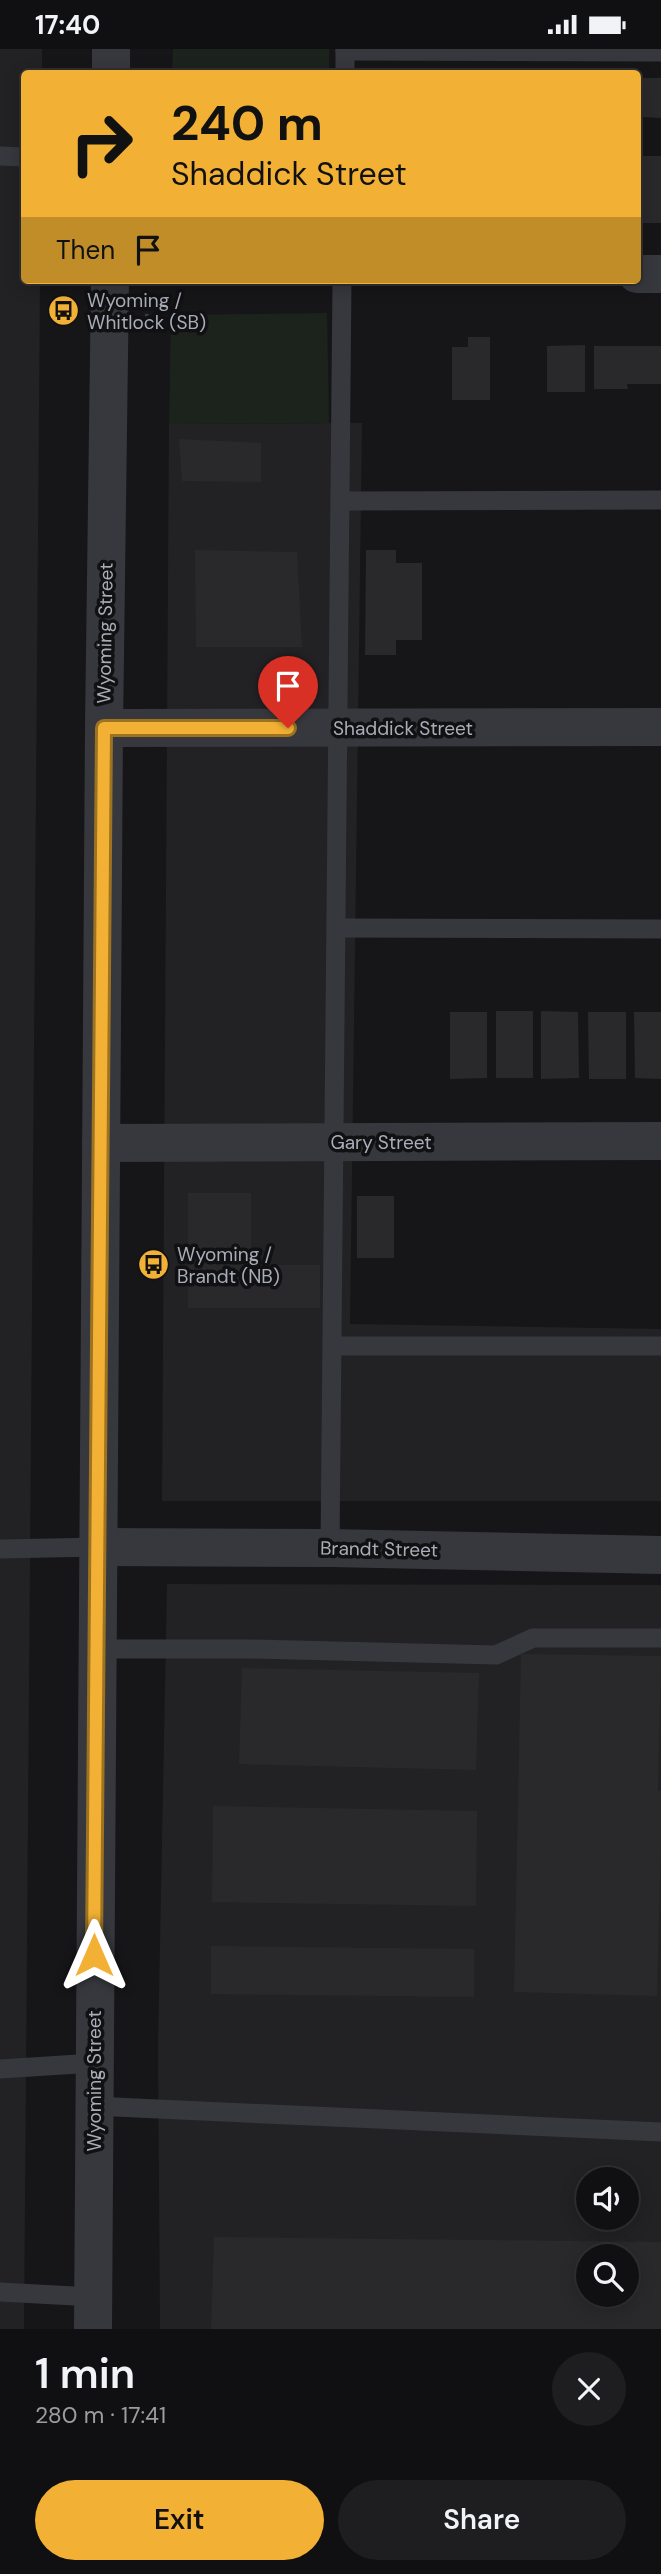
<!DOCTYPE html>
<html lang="en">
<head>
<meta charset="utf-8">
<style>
  :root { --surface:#101012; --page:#1e1e20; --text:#f1f3f6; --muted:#9c9d9f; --line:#303032; --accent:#f2b134 }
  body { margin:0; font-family:"DM Sans",sans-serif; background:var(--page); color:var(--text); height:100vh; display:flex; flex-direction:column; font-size:26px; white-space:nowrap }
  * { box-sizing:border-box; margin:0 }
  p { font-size:23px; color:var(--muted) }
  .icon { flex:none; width:38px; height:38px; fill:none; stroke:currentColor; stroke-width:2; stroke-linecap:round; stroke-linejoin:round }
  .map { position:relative; height:2280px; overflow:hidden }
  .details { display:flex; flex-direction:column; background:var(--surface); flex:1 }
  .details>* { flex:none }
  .hud { position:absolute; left:21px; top:21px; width:620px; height:214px; border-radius:7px; box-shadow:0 4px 18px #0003,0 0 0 2px var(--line); background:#f2b134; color:#111; overflow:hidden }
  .buttons { position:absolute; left:576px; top:2118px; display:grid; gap:14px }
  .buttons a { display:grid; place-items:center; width:63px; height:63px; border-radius:50%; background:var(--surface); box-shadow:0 4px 18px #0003,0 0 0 2px var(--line); font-size:35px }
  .pin { position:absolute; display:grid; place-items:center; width:60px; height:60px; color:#fff; margin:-72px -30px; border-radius:50% 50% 50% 0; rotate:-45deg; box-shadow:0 0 7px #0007 }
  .pin .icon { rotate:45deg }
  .me { position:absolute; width:77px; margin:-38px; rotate:0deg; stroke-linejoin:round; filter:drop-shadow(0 0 5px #0008) }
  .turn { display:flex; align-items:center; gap:24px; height:147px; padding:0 35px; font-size:32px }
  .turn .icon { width:91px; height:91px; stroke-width:2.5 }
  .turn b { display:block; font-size:49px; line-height:60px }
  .then { display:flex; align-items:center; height:66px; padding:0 35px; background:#0003; gap:14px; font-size:26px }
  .round { display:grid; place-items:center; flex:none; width:74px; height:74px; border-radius:37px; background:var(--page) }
  .head { display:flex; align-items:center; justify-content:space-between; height:119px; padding:0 35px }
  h1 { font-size:42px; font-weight:600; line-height:52px }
  .action { display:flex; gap:14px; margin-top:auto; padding:14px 35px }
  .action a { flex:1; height:80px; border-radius:42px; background:var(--accent); color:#111; font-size:28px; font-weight:600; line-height:80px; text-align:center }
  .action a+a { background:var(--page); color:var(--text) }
  .status { display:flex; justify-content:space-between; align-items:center; height:49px; padding:0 35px; background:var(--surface); direction:ltr }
  .status svg { height:19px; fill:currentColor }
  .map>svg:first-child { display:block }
</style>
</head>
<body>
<div class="status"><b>17:40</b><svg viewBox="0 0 49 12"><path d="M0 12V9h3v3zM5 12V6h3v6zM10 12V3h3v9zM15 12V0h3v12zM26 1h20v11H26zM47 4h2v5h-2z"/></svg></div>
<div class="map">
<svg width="661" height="2280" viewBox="0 0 661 2280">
  <rect width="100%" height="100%" fill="#161618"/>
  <g fill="#222225" fill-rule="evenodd">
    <path d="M0,0H42V24H24V231H40L24,2280H0Z"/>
    <path d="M362,374L350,1275L661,1280V1452H162L169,375Z"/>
    <path d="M167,1535L661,1536V2280H160L158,1998ZM588,2130H626V2168H588ZM588,2207H626V2245H588Z"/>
  </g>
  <g fill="#1c231d">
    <path d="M173,0H329V24H172Z"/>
    <path d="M327,264L329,374L169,375L171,266Z"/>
  </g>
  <g fill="#29292c" fill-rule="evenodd">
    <path d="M642,29H661V69L641,68Z"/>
    <path d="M639,107H661V174H640Z"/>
    <path d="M468,288H490V351H452V298H468Z"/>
    <path d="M585,296V343H547V297Z"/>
    <path d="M594,297H661V335H627L628,340H594Z"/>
    <path d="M179,390L261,394V433L182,432Z"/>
    <path d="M195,501L297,503L302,598H196Z"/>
    <path d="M366,501H396V514H422V591H396V606H365Z"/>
    <rect x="496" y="962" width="37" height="67"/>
    <path d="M541,962L578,963L579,1029L541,1030Z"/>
    <path d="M450,963H487V1029L450,1030Z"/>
    <path d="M588,963H626V1030H589Z"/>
    <path d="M634,963H661V1030L635,1029Z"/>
    <path d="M188,1144H251V1216H320V1259H188Z"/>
    <rect x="357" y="1147" width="37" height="62"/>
    <path d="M521,1605L661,1607L658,1742H661V1793L657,1947L514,1943Z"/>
    <path d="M242,1619L479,1624L476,1721L239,1715Z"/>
    <path d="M213,1757L477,1762L476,1857L212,1853Z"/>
    <path d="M211,1897L474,1900V1948L211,1945Z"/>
    <path d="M214,2188L661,2193V2280H211ZM588,2207H626V2245H588Z"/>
  </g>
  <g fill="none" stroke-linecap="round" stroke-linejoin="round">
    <path stroke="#3d3f44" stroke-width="4.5" stroke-dasharray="3.5 5" stroke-linecap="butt" d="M145,267L161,268"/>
    <g stroke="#37383d" stroke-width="19">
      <path d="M345,2L661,3"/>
      <path d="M345,24V0"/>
      <path d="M0,107L24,108"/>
      <path d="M340,452L661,451"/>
      <path d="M337,879L661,880"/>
      <path d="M333,1297H661"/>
      <path d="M330,1499L342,231"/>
      <path d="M0,1500L98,1498"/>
      <path d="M97,1600H250L496,1606L533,1589H661"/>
      <path d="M0,2020L94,2014"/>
      <path d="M93,2057L661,2083"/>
      <path d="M0,2243L93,2248"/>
    </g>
    <g stroke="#37383d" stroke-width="38">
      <path d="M637,225H661"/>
      <path d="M104,679L661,678"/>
      <path d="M101,1094L661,1092"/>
      <path d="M98,1498L330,1499L661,1506"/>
    </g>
    <g stroke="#37383d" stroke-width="38">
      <path d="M111,24V0"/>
      <path d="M93,2280L104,679L110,231"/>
    </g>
  </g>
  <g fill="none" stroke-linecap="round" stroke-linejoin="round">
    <defs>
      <path id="route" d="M94,1906L104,679H288"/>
    </defs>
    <use href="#route" stroke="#9d7322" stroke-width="18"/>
    <use href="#route" stroke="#f2b134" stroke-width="12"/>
  </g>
  <defs>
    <symbol id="bus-disc" viewBox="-11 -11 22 22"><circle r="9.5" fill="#f2b134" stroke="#111113"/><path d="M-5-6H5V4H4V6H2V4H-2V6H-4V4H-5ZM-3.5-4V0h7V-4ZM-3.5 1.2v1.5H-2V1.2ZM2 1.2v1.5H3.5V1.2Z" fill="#111"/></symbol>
  </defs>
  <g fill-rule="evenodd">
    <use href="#bus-disc" x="46" y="244" width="35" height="35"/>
    <use href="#bus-disc" x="136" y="1198" width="35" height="35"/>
  </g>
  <g text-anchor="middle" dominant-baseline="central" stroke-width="7" stroke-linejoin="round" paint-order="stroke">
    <g font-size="19" fill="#a8adb8" stroke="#111113" text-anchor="start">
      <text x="87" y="251">Wyoming /<tspan x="87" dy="22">Whitlock (SB)</tspan></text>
      <text x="177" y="1205">Wyoming /<tspan x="177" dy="22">Brandt (NB)</tspan></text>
    </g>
    <g font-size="19" fill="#a8adb8" stroke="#111113">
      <text transform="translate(105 584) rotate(-89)">Wyoming Street</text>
      <text x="403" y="679">Shaddick Street</text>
      <text x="381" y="1093">Gary Street</text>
      <text transform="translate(379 1500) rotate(1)">Brandt Street</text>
      <text transform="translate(94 2032) rotate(-90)">Wyoming Street</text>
    </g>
  </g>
</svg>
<div class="buttons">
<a><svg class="icon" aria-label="sound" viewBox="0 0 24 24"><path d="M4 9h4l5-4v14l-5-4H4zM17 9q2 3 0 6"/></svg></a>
<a><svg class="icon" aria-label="search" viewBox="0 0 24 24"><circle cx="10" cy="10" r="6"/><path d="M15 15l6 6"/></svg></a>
</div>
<div class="pin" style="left:288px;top:679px;background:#d93025"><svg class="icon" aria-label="arrive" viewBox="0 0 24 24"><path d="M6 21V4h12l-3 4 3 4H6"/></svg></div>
<svg class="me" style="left:94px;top:1906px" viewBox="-20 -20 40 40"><path d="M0-17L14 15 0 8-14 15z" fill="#f2b134" stroke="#fff" stroke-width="4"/></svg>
<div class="hud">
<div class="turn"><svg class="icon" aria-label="right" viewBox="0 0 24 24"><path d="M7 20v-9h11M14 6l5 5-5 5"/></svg><div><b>240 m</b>Shaddick Street</div></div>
<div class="then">Then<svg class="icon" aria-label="arrive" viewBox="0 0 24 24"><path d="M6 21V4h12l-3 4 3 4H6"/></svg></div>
</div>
</div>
<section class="details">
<div class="head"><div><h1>1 min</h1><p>280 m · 17:41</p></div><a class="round"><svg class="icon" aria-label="close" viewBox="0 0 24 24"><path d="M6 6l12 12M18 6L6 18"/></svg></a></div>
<div class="action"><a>Exit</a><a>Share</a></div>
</section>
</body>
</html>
